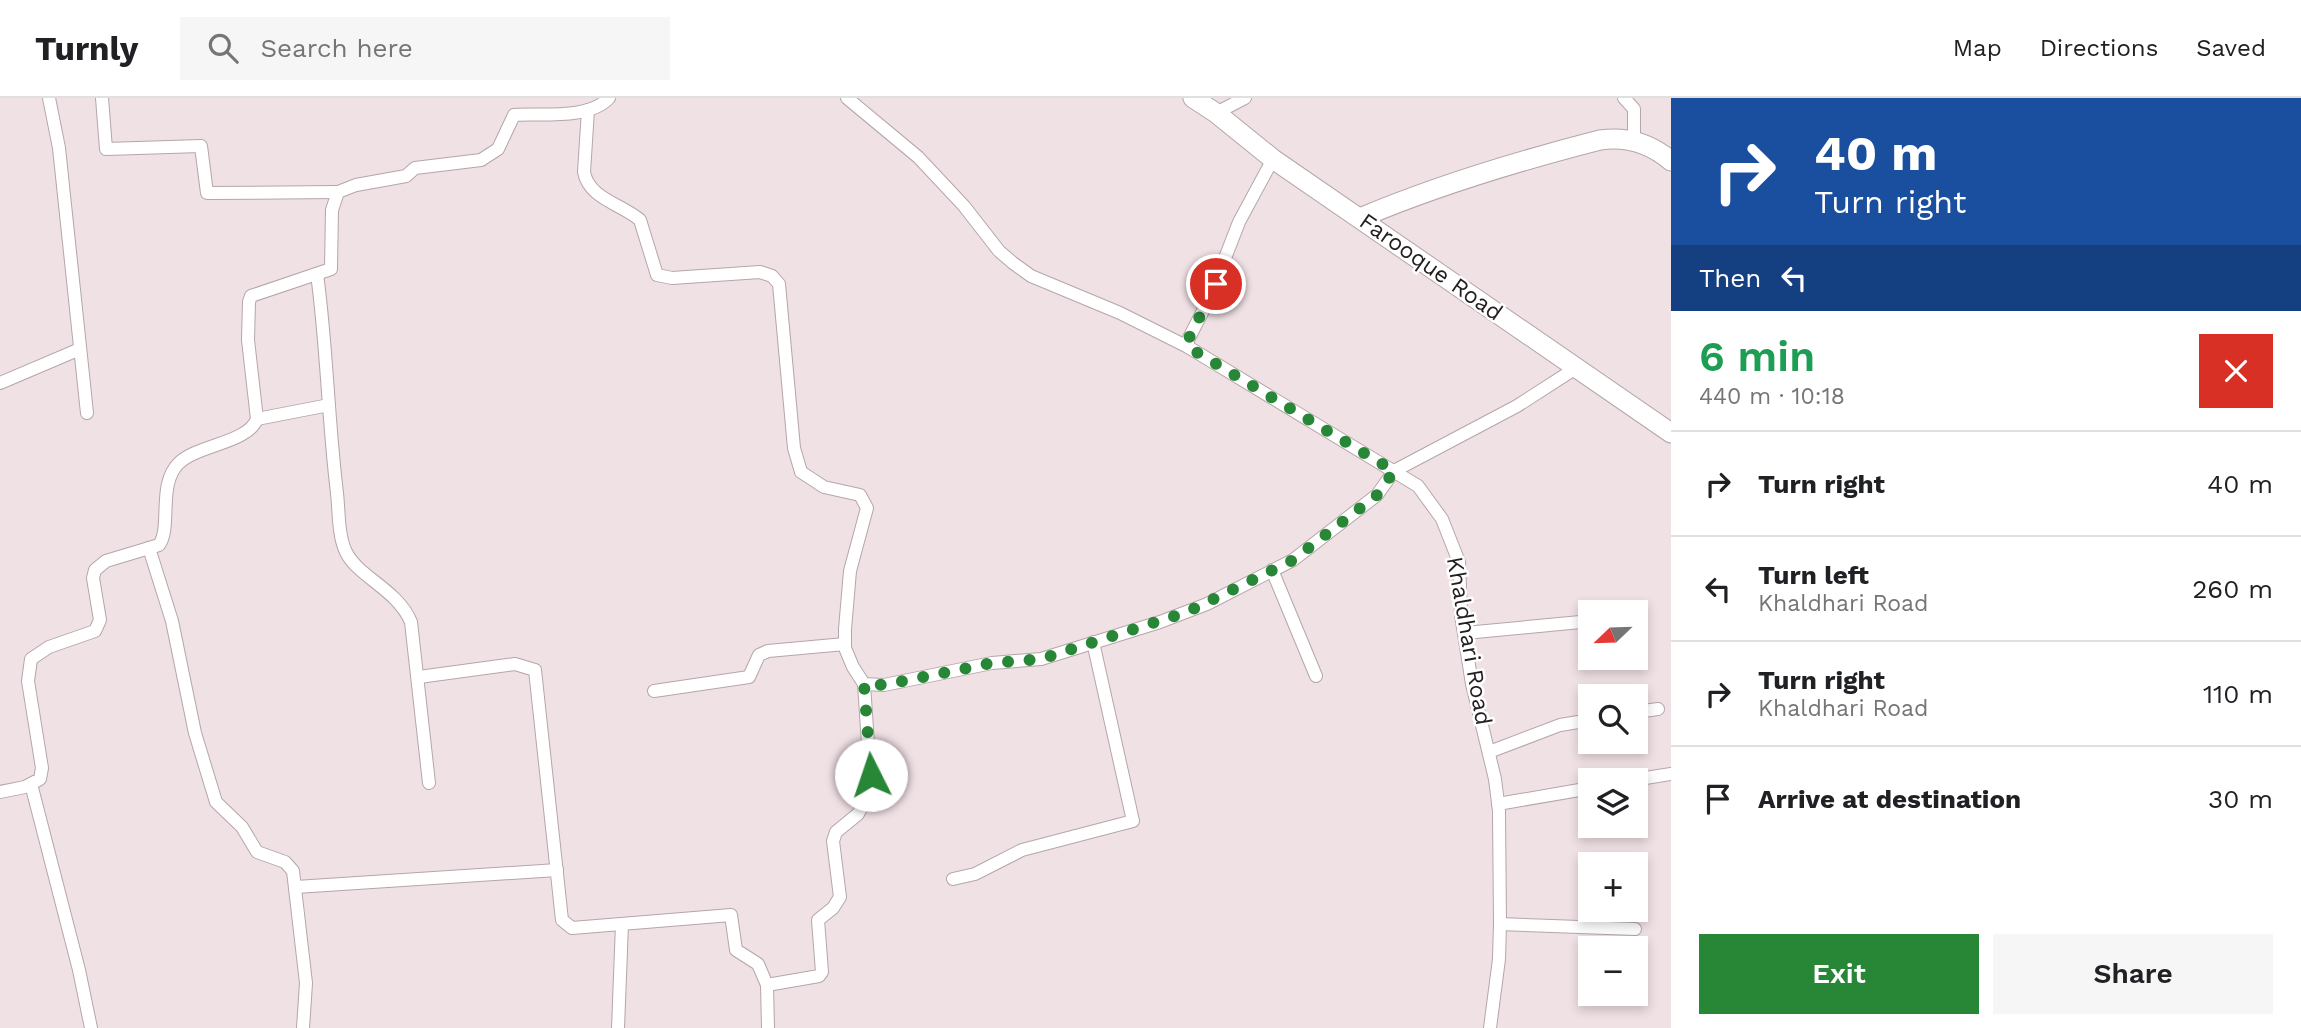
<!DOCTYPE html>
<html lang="en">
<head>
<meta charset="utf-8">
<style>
  :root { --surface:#fff; --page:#f6f6f6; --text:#202124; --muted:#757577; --line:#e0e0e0; --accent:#288637 }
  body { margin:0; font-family:"Work Sans",sans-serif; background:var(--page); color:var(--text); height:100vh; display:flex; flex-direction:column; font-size:26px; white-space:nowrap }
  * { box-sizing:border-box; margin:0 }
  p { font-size:23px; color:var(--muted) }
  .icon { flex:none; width:38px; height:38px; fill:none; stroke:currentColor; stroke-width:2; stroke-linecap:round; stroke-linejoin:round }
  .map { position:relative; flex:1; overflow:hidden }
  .side { display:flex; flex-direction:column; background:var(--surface); width:630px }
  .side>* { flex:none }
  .banner { background:#1a4fa0; color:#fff; overflow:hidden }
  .needle { width:46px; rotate:247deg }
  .tools { position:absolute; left:1578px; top:502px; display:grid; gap:14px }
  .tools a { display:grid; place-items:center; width:70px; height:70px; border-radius:0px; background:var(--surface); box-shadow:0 4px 10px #0003; font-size:35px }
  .pin { position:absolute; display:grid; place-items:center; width:60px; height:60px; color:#fff; margin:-30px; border:4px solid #fff; border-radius:50%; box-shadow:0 2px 7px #0007 }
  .me { position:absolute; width:77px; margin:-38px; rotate:356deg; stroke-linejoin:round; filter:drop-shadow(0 0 5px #0008) }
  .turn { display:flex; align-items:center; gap:24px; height:147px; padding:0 28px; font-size:32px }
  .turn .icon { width:91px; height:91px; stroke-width:2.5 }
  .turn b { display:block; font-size:49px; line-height:60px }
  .then { display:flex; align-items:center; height:66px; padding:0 28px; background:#0003; gap:14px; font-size:26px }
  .round { display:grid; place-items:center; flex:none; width:74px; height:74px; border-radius:0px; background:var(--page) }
  .summary { display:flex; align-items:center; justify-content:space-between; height:119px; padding:0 28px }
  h1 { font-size:42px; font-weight:600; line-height:52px; color:#1e9e55 }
  .action { display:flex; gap:14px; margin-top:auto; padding:14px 28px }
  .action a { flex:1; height:80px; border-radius:0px; background:var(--accent); color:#fff; font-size:28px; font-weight:600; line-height:80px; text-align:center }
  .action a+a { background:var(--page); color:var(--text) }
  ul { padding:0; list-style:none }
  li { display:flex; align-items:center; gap:21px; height:105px; padding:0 28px; border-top:2px solid var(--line) }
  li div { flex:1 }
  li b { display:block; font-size:26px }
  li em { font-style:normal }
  header { display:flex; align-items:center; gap:42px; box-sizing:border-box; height:98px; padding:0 35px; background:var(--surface); border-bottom:2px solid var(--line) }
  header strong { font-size:33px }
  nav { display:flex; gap:38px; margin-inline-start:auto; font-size:24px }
  .search { width:490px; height:63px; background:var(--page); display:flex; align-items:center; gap:18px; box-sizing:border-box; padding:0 24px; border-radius:0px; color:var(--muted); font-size:26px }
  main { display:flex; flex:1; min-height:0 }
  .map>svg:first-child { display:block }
</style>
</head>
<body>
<header>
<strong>Turnly</strong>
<div class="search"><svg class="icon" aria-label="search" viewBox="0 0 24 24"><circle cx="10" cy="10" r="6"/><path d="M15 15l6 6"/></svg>Search here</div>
<nav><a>Map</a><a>Directions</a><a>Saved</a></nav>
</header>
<main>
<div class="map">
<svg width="1671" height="930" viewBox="0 0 1671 930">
  <rect width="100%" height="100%" fill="#f0e1e4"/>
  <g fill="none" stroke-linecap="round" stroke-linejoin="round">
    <defs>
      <g id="street">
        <path d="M49,0L59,50L87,315"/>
        <path d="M102,0L106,51L201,48L207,95L338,94"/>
        <path d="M847,0L918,59L964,108L999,153L1013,165L1031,178L1120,215L1188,249"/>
        <path d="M1624,0L1634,11V44"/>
        <path d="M588,12L584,74C589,101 622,106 640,122L657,177L672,180L760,174L772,178L779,186L794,350L801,374L824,389L860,397L867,410L850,473L845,531V550L853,569L864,586L871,691L858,716L836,734L833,743L840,799L833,810L818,822L822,874L819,878L767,887L768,930"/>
        <path d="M1216,15L1245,0"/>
        <path d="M1273,61L1239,124L1210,199L1188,242V249L1418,388L1442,421L1459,464L1461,517L1472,586L1495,681L1499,713L1500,826L1499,861L1490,930"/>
        <path d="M317,176C327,249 328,322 337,395C339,413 338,438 346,454C358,479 397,491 411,524L429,685"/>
        <path d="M0,285L80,251"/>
        <path d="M257,321L329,307"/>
        <path d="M149,450L172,523L195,635L216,704L242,729L257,754L285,764L293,773L306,885L303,930"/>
        <path d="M1272,472L1316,578"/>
        <path d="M1465,535L1591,523"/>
        <path d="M419,579L515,566L535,572L562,822L572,830L731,817L736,852L758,866L767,887"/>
        <path d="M864,586L884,587L992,565L1041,561L1160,524L1207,506L1293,462L1377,397L1394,373L1517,308L1576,270"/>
        <path d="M654,593L749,579L759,557L768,553L845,546"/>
        <path d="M1636,614L1658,611"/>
        <path d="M1489,654L1560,627L1591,622"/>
        <path d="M1633,682L1671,676"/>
        <path d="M31,686L79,872L91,930"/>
        <path d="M0,694L25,689L40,681L42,670L28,583L31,561L49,549L95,533L100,522L93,480L95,472L106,463L159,447C172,429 157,386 179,365C197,347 248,345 257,321L248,242L249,204L251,198L331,171L332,112L338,94L356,87L406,78L415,70L481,62L498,51L514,17C542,15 588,22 609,0"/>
        <path d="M1498,706L1591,690"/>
        <path d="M953,781L975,776L1022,752L1133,723L1093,544"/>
        <path d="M296,789L557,772"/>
        <path d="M1500,826L1635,831"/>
        <path d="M618,930L622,826"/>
      </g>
      <g id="secondary">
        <path d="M1193,0L1216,15L1273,61L1671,335"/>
        <path d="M1360,120C1438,87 1518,63 1600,42C1627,38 1650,45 1671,63"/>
      </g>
    </defs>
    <use href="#street" stroke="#b4a6a9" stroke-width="14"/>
    <use href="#secondary" stroke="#b4a6a9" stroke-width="21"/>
    <use href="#street" stroke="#fff" stroke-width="12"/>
    <use href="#secondary" stroke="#fff" stroke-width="19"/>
  </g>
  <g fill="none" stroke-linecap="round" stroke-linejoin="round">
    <path stroke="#288637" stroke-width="12" stroke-dasharray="0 21.6" d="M871,677L864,586L884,587L992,565L1041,561L1187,514L1293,462L1377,397L1394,373L1188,249V242L1216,186"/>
  </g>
  <g text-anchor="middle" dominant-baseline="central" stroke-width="5" stroke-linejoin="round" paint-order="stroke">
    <g font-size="23" fill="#231e1f" stroke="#fff">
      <text transform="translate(1431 169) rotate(35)">Farooque Road</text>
      <text transform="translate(1469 543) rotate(80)">Khaldhari Road</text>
    </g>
  </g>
</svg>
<div class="tools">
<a><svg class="needle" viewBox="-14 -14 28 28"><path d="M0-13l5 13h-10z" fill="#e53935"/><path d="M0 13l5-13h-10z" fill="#757577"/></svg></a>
<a><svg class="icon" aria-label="search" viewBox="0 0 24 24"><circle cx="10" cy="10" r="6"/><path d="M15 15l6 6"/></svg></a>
<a><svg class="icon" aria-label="layers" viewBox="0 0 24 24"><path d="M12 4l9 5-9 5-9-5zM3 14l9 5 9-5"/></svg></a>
<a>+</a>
<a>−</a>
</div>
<div class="pin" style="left:1216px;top:186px;background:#d93025"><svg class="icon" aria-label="arrive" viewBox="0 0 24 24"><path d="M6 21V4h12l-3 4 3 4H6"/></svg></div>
<svg class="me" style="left:871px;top:677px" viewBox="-20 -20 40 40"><circle r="19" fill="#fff"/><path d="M0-13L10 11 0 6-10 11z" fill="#288637"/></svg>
</div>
<section class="side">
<div class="banner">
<div class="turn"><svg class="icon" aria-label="right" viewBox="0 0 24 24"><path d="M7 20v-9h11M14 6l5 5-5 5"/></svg><div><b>40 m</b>Turn right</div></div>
<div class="then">Then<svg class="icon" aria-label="left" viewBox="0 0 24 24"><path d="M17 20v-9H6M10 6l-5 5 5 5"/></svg></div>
</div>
<div class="summary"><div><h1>6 min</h1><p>440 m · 10:18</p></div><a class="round" style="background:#d93025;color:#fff"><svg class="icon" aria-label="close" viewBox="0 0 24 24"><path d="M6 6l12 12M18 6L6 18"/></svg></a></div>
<ul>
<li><svg class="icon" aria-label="right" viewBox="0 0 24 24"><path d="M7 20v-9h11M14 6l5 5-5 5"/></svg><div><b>Turn right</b></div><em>40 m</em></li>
<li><svg class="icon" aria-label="left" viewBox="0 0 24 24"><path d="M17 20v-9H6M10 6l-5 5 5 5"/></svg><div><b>Turn left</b><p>Khaldhari Road</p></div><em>260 m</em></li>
<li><svg class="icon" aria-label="right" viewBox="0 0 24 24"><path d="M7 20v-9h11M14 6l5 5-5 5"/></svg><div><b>Turn right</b><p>Khaldhari Road</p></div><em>110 m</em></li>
<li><svg class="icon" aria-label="arrive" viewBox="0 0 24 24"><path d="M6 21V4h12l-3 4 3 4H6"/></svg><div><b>Arrive at destination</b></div><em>30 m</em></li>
</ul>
<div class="action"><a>Exit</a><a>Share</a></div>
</section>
</main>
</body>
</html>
